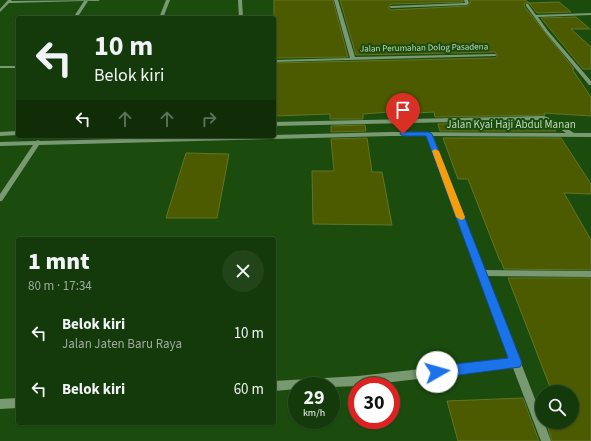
<!DOCTYPE html>
<html lang="id">
<head>
<meta charset="utf-8">
<style>
  :root { --surface:#14390a; --page:#214418; --text:#f1f3f6; --muted:#9dac9c; --line:#33532b }
  body { margin:0; font-family:"Source Sans 3",sans-serif; background:var(--page); color:var(--text); height:100vh; display:flex; flex-direction:column; font-size:15px; white-space:nowrap }
  * { box-sizing:border-box; margin:0 }
  p { font-size:13px; color:var(--muted) }
  .icon { flex:none; width:22px; height:22px; fill:none; stroke:currentColor; stroke-width:2; stroke-linecap:round; stroke-linejoin:round }
  .map { position:relative; flex:1; overflow:hidden }
  .details { position:absolute; left:16px; top:237px; width:260px; height:188px; display:flex; flex-direction:column; background:var(--surface); border-radius:4px; box-shadow:0 1px 3px #0004,0 0 0 1px var(--line) }
  .details>* { flex:none }
  .hud { position:absolute; left:16px; top:16px; width:260px; height:122px; border-radius:4px; box-shadow:0 1px 3px #0004,0 0 0 1px var(--line); background:#14390a; color:var(--text); overflow:hidden }
  .fabs { position:absolute; left:535px; top:385px; display:grid; gap:8px }
  .fabs a { display:grid; place-items:center; width:44px; height:44px; border-radius:50%; background:var(--surface); box-shadow:0 1px 3px #0004,0 0 0 1px var(--line); font-size:20px }
  .speed { position:absolute; left:288px; top:377px; display:flex; gap:8px; font-size:20px; font-weight:700; text-align:center }
  .speed>* { display:grid; place-content:center; width:52px; height:52px; border-radius:50%; background:var(--surface); box-shadow:0 1px 3px #0004,0 0 0 1px var(--line); line-height:1 }
  .speed small { font-size:10px; font-weight:400 }
  .speed .limit { border:6px solid #d22; background:#fff; color:#111 }
  .pin { position:absolute; display:grid; place-items:center; width:34px; height:34px; color:#fff; margin:-41px -17px; border-radius:50% 50% 50% 0; rotate:-45deg; box-shadow:0 0 4px #0007 }
  .pin .icon { rotate:45deg }
  .me { position:absolute; width:44px; margin:-22px; rotate:83deg; stroke-linejoin:round; filter:drop-shadow(0 0 3px #0008) }
  .turn { display:flex; align-items:center; gap:14px; height:84px; padding:0 12px; font-size:18px }
  .turn .icon { width:52px; height:52px; stroke-width:2.5 }
  .turn b { display:block; font-size:28px; line-height:34px }
  .lanes { display:flex; align-items:center; height:38px; padding:0 12px; background:#0003; justify-content:center; gap:20px; direction:ltr }
  .lanes .off { opacity:.35 }
  .round { display:grid; place-items:center; flex:none; width:42px; height:42px; border-radius:21px; background:var(--page) }
  .headline { display:flex; align-items:center; justify-content:space-between; height:68px; padding:0 12px }
  h1 { font-size:24px; font-weight:800; line-height:30px }
  ul { padding:0; list-style:none }
  li { display:flex; align-items:center; gap:12px; height:56px; padding:0 12px }
  li div { flex:1 }
  li b { display:block; font-size:15px }
  li em { font-style:normal }
  .map>svg:first-child { display:block }
</style>
</head>
<body>
<div class="map">
<svg width="591" height="441" viewBox="0 0 591 441">
  <rect width="100%" height="100%" fill="#1b4c0e"/>
  <g fill="#4c5a00" stroke="#647426">
    <path d="M274,0H333L348,57L274,58Z"/>
    <path d="M340,0H463V2L391,4L388,8L391,10L467,6L470,4V0H525L529,3L559,2L571,12L537,13L529,3H525L524,6L574,69H572L591,97V116L544,113L545,115L435,117L434,112L416,113L415,110L363,114V119H330V114L274,116V63L495,58L498,56L495,52L356,55Z"/>
    <path d="M576,17L590,29H571L591,47V69H583L541,18Z"/>
    <path d="M544,122L552,126L556,131H440L438,124Z"/>
    <path d="M365,125L366,131L331,132V126Z"/>
    <path d="M367,138L372,172H382L392,225L313,224L312,171H334L331,139Z"/>
    <path d="M443,138H561L591,184V194L564,193L591,240V270L504,269L501,261H500L468,179H458Z"/>
    <path d="M186,153L229,154L217,218H166Z"/>
    <path d="M508,278H591V441H552L546,422H572V392H552Z"/>
    <path d="M523,398L539,441H458L447,401Z"/>
  </g>
  <g fill="none" stroke-linecap="round" stroke-linejoin="round">
    <g fill="#799972" fill-rule="evenodd">
      <path d="M8,0H12L11,1L100,0L98,1H88L77,18H73L84,1L9,3L0,12V9Z"/>
      <path d="M166,0H170L163,18H159Z"/>
      <path d="M238,0H242L243,18H239Z"/>
      <path d="M334,0H338L355,57L495,54L497,55L495,56L274,62V60L350,58Z"/>
      <path d="M464,0H468L469,3L467,5L391,8L389,7L391,6L465,3Z"/>
      <path d="M526,4H528L536,15L591,13V15L538,17L548,31L591,81V85H589L546,33L526,6Z"/>
      <rect x="0" y="66" width="18" height="2"/>
      <path d="M544,116L552,119L574,133H591V137L433,136L485,270L591,271V277L487,276L542,417V422H544L551,441H541L513,368L358,386L331,387V386H297V389L274,391V381L358,376L510,359L427,136H390L39,145L2,201H0V194L33,145L0,146V142L36,141L38,140L40,141L390,132L566,133L548,121L544,120L274,126V122Z"/>
      <path d="M18,131V135L0,136V132Z"/>
      <path d="M18,398V408L0,409V399Z"/>
    </g>
  </g>
  <path fill="#1a73e8" stroke="#114b97" d="M401,132H429L432,134L522,363L520,367L437,378L433,376L431,372L433,368L437,366L508,358L426,136H403L400,134Z"/>
  <path fill="#f59e0b" d="M435,149L439,151L465,217L464,219L461,220L456,217L432,151Z"/>
  <g text-anchor="middle" dominant-baseline="central" stroke-width="4" stroke-linejoin="round" paint-order="stroke">
    <g font-size="9" fill="#c0daba" stroke="#1b4c0e">
      <text transform="translate(424 48) rotate(-1)">Jalan Perumahan Dolog Pasadena</text>
    </g>
    <g font-size="11" fill="#c0daba" stroke="#1b4c0e">
      <text x="511" y="124">Jalan Kyai Haji Abdul Manan</text>
    </g>
  </g>
</svg>
<div class="fabs">
<a><svg class="icon" aria-label="search" viewBox="0 0 24 24"><circle cx="10" cy="10" r="6"/><path d="M15 15l6 6"/></svg></a>
</div>
<div class="speed"><div>29<small>km/h</small></div><div class="limit">30</div></div>
<div class="pin" style="left:403px;top:134px;background:#d93025"><svg class="icon" aria-label="arrive" viewBox="0 0 24 24"><path d="M6 21V4h12l-3 4 3 4H6"/></svg></div>
<svg class="me" style="left:437px;top:372px" viewBox="-20 -20 40 40"><circle r="19" fill="#fff"/><path d="M0-13L10 11 0 6-10 11z" fill="#1a73e8"/></svg>
<div class="hud">
<div class="turn"><svg class="icon" aria-label="left" viewBox="0 0 24 24"><path d="M17 20v-9H6M10 6l-5 5 5 5"/></svg><div><b>10 m</b>Belok kiri</div></div>
<div class="lanes"><svg class="icon" aria-label="left" viewBox="0 0 24 24"><path d="M17 20v-9H6M10 6l-5 5 5 5"/></svg><svg class="icon off" aria-label="ahead" viewBox="0 0 24 24"><path d="M12 20V5M6 11l6-6 6 6"/></svg><svg class="icon off" aria-label="ahead" viewBox="0 0 24 24"><path d="M12 20V5M6 11l6-6 6 6"/></svg><svg class="icon off" aria-label="right" viewBox="0 0 24 24"><path d="M7 20v-9h11M14 6l5 5-5 5"/></svg></div>
</div>
<section class="details">
<div class="headline"><div><h1>1 mnt</h1><p>80 m · 17:34</p></div><a class="round"><svg class="icon" aria-label="close" viewBox="0 0 24 24"><path d="M6 6l12 12M18 6L6 18"/></svg></a></div>
<ul>
<li><svg class="icon" aria-label="left" viewBox="0 0 24 24"><path d="M17 20v-9H6M10 6l-5 5 5 5"/></svg><div><b>Belok kiri</b><p>Jalan Jaten Baru Raya</p></div><em>10 m</em></li>
<li><svg class="icon" aria-label="left" viewBox="0 0 24 24"><path d="M17 20v-9H6M10 6l-5 5 5 5"/></svg><div><b>Belok kiri</b></div><em>60 m</em></li>
</ul>
</section>
</div>
</body>
</html>
